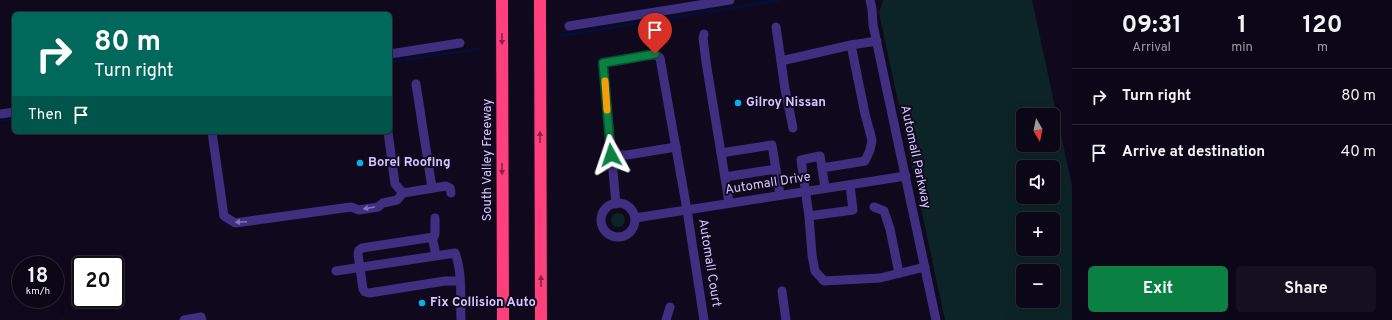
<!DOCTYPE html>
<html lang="en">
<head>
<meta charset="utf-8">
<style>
  :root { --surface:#0c0716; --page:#15101f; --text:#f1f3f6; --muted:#9a99a1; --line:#2c2835; --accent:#0b8043 }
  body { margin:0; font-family:Overpass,sans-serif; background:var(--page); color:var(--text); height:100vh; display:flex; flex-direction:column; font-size:15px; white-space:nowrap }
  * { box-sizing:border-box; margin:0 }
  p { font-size:13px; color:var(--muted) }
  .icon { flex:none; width:22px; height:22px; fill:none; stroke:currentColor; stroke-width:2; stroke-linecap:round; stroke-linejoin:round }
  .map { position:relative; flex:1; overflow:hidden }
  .details { display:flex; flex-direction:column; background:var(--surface); width:320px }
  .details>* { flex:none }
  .hud { position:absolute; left:12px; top:12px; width:380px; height:122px; border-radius:6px; box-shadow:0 4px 16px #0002,0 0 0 1px var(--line); background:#00695c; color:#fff; overflow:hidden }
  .needle { width:26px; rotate:171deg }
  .controls { position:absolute; left:1016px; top:108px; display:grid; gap:8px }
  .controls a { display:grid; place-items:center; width:44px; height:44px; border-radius:6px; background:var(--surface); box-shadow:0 4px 16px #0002,0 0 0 1px var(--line); font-size:20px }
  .speed { position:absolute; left:12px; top:256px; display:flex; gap:8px; font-size:20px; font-weight:700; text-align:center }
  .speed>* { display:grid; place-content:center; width:52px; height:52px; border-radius:50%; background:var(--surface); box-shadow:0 4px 16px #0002,0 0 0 1px var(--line); line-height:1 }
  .speed small { font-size:10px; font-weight:400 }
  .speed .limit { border:2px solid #111; border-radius:6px; background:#fff; color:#111 }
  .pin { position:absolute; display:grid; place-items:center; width:34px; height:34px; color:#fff; margin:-41px -17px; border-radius:50% 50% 50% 0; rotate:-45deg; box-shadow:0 0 4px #0007 }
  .pin .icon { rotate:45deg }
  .me { position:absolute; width:44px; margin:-22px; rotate:355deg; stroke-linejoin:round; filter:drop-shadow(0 0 3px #0008) }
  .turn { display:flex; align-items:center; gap:14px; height:84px; padding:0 16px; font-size:18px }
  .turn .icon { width:52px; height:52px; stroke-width:2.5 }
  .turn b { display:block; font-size:28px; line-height:34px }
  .then { display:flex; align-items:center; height:38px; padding:0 16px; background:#0003; gap:8px; font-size:15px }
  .eta { display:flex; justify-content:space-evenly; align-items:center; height:68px; text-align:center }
  .eta b { font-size:24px; font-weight:700; line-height:28px }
  .action { display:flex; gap:8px; margin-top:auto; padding:8px 16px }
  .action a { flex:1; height:46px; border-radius:6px; background:var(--accent); color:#fff; font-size:16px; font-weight:700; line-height:46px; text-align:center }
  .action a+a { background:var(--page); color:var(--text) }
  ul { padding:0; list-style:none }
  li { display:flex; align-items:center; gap:12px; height:56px; padding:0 16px; border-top:1px solid var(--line) }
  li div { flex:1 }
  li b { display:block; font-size:15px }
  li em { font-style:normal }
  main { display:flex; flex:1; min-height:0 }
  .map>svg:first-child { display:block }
</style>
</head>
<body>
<main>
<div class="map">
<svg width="1072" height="320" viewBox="0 0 1072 320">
  <rect width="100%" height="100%" fill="#10091d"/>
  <g fill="#0c2427" fill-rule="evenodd">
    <path d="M883,0H1032L1072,186V320H945L879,13ZM1023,115H1053V145H1023ZM1023,167H1053V197H1023ZM1023,219H1053V249H1023ZM1023,271H1053V301H1023Z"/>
    <circle cx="618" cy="220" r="7"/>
  </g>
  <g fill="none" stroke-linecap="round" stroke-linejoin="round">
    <g stroke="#030f3b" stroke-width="2.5">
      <path d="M560,36L780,0"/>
      <path d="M390,62L479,49"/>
      <path d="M0,121L14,119"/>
    </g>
    <g stroke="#3f2f81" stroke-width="9">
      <path d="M870,0L872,9L873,25L936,320"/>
      <path d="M569,26L730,0"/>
      <path d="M776,27L781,61"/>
      <path d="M704,34L703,38L706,62L721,153"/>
      <path d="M390,54L460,43"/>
      <path d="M416,84L432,188"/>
      <path d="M0,114L14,112"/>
      <path d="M793,128L785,89L781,61L851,45"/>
      <path d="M212,132L224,216L235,223L351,207L359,210L378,207L383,203L397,200L403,193L446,186L450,188L451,193"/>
      <path d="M388,132L395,184L403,193"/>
      <path d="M611,155H627L676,147"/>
      <path d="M822,168L820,156L801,160L809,216L812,255L815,271L824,281L880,278L925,267"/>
      <path d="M725,177L776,169"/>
      <path d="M825,188L822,168L865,161L870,150L872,140L865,114L851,45L877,41"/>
      <circle cx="618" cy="220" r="17"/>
      <path d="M729,203L721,153L772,145L780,195"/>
      <path d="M616,204L603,63L655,54L660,58L687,210L704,320"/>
      <path d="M874,207L884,211L890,229L899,273"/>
      <path d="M809,216L853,210L850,185"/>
      <path d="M435,218V234L434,237L362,248L359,250L358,254L363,289L365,292L369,293L445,281H460"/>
      <path d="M635,218L906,176"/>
      <path d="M432,237L436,255"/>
      <path d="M336,271L455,253C463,274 460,298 461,320"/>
      <path d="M782,291L786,320"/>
      <path d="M184,320L201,317L202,320"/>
      <path d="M666,320L670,307"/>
    </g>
    <g stroke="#ff407d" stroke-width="12">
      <path d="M502,0L503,320"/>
      <path d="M540,0L541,320"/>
    </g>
  </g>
  <defs><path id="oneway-solid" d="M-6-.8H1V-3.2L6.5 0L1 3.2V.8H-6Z"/></defs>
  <g fill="#88244d">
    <use href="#oneway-solid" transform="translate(502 39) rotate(90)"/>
    <use href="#oneway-solid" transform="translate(540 137) rotate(-90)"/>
    <use href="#oneway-solid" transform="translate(502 169) rotate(90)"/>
    <use href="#oneway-solid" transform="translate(541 281) rotate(-90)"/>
  </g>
  <g fill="#8272ba">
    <use href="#oneway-solid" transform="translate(369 208) rotate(171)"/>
    <use href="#oneway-solid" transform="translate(241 222) rotate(177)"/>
  </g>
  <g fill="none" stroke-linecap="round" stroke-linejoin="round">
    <defs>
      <path id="route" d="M611,155L603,63L655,54"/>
    </defs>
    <use href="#route" stroke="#07532c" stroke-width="10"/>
    <use href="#route" stroke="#0b8043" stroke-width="7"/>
    <path stroke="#f59e0b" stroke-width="7" d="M605,81L607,110"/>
  </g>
  <g fill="#00b2f0" stroke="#10091d" stroke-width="1.5">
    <circle cx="738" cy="103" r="4"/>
    <circle cx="360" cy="163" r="4"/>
    <circle cx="422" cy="303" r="4"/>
  </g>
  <g text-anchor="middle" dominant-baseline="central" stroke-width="4" stroke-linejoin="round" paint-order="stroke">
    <g font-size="13" font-weight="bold" fill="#d5c5ff" stroke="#10091d" text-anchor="start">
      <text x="746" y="103">Gilroy Nissan</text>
      <text x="368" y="163">Borel Roofing</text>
      <text x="430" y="303">Fix Collision Auto</text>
    </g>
    <g font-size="13" fill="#d5c5ff" stroke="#10091d">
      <text transform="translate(915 157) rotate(78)">Automall Parkway</text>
      <text transform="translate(488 160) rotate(-90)">South Valley Freeway</text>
      <text transform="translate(768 184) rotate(-9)">Automall Drive</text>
      <text transform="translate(709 263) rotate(81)">Automall Court</text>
    </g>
  </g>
</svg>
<div class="controls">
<a><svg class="needle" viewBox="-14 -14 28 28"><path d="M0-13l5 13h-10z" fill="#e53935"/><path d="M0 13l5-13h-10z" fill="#9a99a1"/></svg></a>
<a><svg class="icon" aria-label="sound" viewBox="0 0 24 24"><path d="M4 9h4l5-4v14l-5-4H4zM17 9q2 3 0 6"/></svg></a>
<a>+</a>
<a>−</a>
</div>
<div class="speed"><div>18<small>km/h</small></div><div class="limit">20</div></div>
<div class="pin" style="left:655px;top:54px;background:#d93025"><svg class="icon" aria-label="arrive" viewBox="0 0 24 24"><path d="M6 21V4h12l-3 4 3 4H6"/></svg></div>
<svg class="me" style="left:611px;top:155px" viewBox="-20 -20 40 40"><path d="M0-17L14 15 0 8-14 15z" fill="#0b8043" stroke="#fff" stroke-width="4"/></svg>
<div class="hud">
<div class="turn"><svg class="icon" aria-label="right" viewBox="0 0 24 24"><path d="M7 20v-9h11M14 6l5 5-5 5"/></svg><div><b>80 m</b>Turn right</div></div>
<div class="then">Then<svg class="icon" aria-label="arrive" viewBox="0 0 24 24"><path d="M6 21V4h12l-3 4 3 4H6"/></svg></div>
</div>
</div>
<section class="details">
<div class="eta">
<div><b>09:31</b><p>Arrival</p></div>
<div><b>1</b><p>min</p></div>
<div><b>120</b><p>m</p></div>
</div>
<ul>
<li><svg class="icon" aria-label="right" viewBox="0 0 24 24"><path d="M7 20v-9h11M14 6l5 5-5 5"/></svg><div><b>Turn right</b></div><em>80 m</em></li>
<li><svg class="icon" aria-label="arrive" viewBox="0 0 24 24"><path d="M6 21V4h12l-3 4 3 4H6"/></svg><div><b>Arrive at destination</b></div><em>40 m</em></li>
</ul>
<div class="action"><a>Exit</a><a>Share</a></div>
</section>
</main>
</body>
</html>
